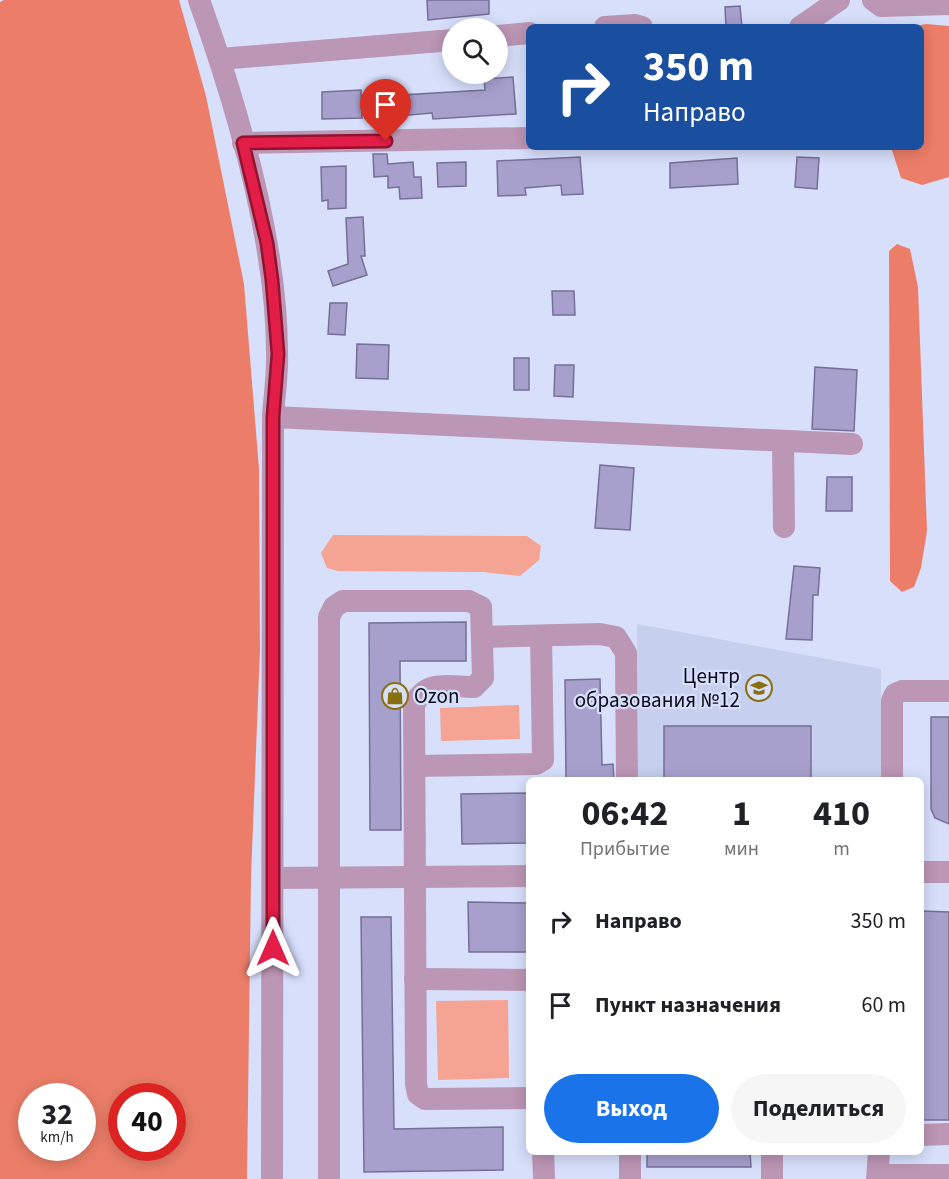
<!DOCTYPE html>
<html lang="ru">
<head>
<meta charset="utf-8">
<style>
  :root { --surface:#fff; --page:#f6f6f6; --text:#202124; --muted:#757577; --accent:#1a73e8 }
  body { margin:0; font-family:"Source Sans 3",sans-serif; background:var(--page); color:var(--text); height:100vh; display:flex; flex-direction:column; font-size:22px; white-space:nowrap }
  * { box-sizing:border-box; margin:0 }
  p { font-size:20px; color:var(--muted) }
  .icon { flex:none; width:33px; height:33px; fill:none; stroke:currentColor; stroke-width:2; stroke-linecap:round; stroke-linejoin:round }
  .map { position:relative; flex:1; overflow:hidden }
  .drawer { position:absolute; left:526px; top:777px; width:398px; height:378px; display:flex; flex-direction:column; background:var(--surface); border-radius:9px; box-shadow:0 3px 15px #0003 }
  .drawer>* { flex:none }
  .top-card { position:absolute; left:526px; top:24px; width:398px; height:126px; border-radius:9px; box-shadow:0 3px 15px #0003; background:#1a4fa0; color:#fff; overflow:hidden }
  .controls { position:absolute; left:442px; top:18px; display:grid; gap:12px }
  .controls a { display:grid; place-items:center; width:66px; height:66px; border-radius:50%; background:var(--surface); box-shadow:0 3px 15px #0003; font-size:30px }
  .speed { position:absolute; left:18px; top:1083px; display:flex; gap:12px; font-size:30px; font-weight:700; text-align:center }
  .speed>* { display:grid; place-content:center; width:78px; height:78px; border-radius:50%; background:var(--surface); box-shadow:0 3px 15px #0003; line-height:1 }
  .speed small { font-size:15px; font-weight:400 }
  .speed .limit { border:9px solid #d22; background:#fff; color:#111 }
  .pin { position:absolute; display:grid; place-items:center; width:51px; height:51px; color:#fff; margin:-62px -26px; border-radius:50% 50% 50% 0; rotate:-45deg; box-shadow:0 0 6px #0007 }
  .pin .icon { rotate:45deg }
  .me { position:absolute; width:66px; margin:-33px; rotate:0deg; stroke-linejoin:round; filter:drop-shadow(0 0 4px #0008) }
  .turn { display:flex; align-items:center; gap:21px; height:126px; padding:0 18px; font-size:27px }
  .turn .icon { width:78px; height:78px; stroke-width:2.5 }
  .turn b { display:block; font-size:42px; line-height:51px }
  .eta { display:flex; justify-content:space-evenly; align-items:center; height:102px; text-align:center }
  .eta b { font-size:36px; font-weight:700; line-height:42px }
  .action { display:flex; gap:12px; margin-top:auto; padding:12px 18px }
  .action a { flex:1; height:69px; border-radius:36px; background:var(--accent); color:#fff; font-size:24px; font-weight:700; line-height:69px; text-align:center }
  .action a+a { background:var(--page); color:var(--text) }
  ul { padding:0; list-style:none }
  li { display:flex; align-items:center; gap:18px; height:84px; padding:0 18px }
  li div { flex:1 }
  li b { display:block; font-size:22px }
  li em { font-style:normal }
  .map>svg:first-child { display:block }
</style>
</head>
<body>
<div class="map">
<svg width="949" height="1179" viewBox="0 0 949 1179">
  <rect width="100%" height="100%" fill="#d7dffb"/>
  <path fill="#c6cfed" d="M637,624L881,669V780H638Z"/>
  <g fill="#f5a392">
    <path d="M333,535L527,536L541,546L539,560L520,576L483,572L338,571L327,568L321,553Z"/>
    <path d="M519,705L520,739L441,741L440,708Z"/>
    <path d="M508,1000L509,1078L438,1080L436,1001Z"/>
  </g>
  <g fill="#ec7e69" fill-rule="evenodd">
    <path d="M4,0H179L206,96L244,284L259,469L260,649L251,877L247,1179H0V2ZM32,1096H82V1148H32ZM122,1096H172V1148H122Z"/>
    <path d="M926,24L949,26V177L922,185L901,178L891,147H921V27H910Z"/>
    <path d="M897,244L910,249L918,287L927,531L921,568L914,587L902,592L890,581L889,251Z"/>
  </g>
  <g fill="#a79fcc" stroke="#766f98" stroke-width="1.5">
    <path d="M427,0H489V14L428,20Z"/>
    <path d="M740,6L742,27H726L725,7Z"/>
    <path d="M513,77L516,114L433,119L432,113L386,117L384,96L485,90L484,79Z"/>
    <path d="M361,90L362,118L322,119V92Z"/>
    <path d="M373,154H387L388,164L413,162L414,177H421L422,198L400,199L399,187L388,188V176L374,177Z"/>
    <path d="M580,157L583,194L562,195L561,185L525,188L526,195L498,196L497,161Z"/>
    <path d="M797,157L819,158L817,189L795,187Z"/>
    <path d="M737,158L738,184L670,188V163Z"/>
    <path d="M466,162V186L438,187L437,163Z"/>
    <path d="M346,166V208L328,209V200L322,201L321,167Z"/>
    <path d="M363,217L365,256H361L367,275L333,286L328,271L348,264L346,218Z"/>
    <path d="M552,291H574L575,315H553Z"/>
    <path d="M330,303H347L345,335L328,334Z"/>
    <path d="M357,344L389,345L388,379L356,378Z"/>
    <rect x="514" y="358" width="15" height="32"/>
    <path d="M555,365H574L573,397L554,396Z"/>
    <path d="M815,367L857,370L854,431L812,429Z"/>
    <path d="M600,465L634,468L630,530L595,528Z"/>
    <path d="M827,477H852V511H826Z"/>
    <path d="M794,566L820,568L818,595H813L812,640L786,639Z"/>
    <path d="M466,622V661H400L401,830H370L369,623Z"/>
    <path d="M600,679L602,765L613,764L614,780H566L565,680Z"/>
    <path d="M931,717H949V824L935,818L931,809Z"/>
    <rect x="664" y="726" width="147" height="54"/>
    <path d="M530,793V843L462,844L461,794Z"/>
    <path d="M468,902L530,903V952H469Z"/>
    <path d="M921,911L949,912V1120H921Z"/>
    <path d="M361,917H391L394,1129L503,1127V1170L364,1172Z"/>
    <path d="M647,1152H750L751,1167H647Z"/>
  </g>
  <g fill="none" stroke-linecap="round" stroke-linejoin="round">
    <g stroke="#bc96b5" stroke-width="22">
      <path d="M199,0C237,106 277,240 277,353C278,374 274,396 273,417L272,1179"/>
      <path d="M873,0L881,6L949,4"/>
      <path d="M605,27L635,25L642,27"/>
      <path d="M800,27L839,0"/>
      <path d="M498,36L530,33"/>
      <path d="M220,59L453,40"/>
      <path d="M243,143L530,138"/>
      <path d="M273,417L852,444"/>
      <path d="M783,441L784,527"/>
      <path d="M482,637L600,634L616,637L626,653L627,780"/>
      <path d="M415,766L536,764L543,760L541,636"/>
      <path d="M892,780V701L895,694L902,691H949"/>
      <path d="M921,872H949"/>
      <path d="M273,878L530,876"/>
      <path d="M415,979L530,980"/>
      <path d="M921,1135L949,1134"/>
      <path d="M543,1152L544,1179"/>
      <path d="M630,1152V1179"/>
      <path d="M772,1152V1179"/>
      <path d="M879,1175H949"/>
      <path d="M329,1179V617L334,607L343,601H469L481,607L483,678L474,687C449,687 426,679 414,705L416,1084L418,1094L425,1099L530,1098"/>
      <path d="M877,1179L879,1152"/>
    </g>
  </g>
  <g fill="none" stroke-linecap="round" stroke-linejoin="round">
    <defs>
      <path id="route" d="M273,948V417L278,354L272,280L267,243L243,143L386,141"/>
    </defs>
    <use href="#route" stroke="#92132f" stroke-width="15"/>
    <use href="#route" stroke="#e11d48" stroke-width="10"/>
  </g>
  <defs>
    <symbol id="school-ring" viewBox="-11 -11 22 22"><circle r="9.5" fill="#d7dffb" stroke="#886f0f" stroke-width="1.5"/><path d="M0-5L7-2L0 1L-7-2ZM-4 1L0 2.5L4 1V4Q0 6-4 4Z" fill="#886f0f"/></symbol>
    <symbol id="shop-ring" viewBox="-11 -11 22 22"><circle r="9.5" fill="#d7dffb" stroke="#886f0f" stroke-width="1.5"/><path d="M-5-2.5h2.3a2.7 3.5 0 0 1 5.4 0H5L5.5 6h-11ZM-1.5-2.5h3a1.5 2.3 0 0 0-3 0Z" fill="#886f0f"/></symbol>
  </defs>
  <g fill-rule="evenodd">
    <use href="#school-ring" x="744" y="673" width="30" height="30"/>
    <use href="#shop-ring" x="380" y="681" width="30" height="30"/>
  </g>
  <g text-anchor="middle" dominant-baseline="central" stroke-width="4.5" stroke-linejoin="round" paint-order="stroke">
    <g font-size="21" fill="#070a19" stroke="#d7dffb" text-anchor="end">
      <text x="740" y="676">Центр<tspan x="740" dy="24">образования №12</tspan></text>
      <text x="414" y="696" text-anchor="start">Ozon</text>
    </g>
  </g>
</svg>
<div class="controls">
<a><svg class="icon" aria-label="search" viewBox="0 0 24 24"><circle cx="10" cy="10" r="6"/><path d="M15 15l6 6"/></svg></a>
</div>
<div class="speed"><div>32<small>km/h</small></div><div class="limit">40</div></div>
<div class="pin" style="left:386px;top:141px;background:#d93025"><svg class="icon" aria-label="arrive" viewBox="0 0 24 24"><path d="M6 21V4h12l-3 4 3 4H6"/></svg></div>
<svg class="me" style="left:273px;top:948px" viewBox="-20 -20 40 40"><path d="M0-17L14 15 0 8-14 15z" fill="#e11d48" stroke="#fff" stroke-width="4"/></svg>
<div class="top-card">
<div class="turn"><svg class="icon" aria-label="right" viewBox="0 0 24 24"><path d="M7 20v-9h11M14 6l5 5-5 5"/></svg><div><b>350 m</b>Направо</div></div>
</div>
<section class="drawer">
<div class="eta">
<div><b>06:42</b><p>Прибытие</p></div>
<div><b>1</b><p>мин</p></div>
<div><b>410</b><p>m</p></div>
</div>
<ul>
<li><svg class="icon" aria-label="right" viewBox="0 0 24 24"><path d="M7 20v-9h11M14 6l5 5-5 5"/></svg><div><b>Направо</b></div><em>350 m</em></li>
<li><svg class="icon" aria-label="arrive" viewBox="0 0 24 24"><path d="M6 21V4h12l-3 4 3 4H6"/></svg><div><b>Пункт назначения</b></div><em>60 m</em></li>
</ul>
<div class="action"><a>Выход</a><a>Поделиться</a></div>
</section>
</div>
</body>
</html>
